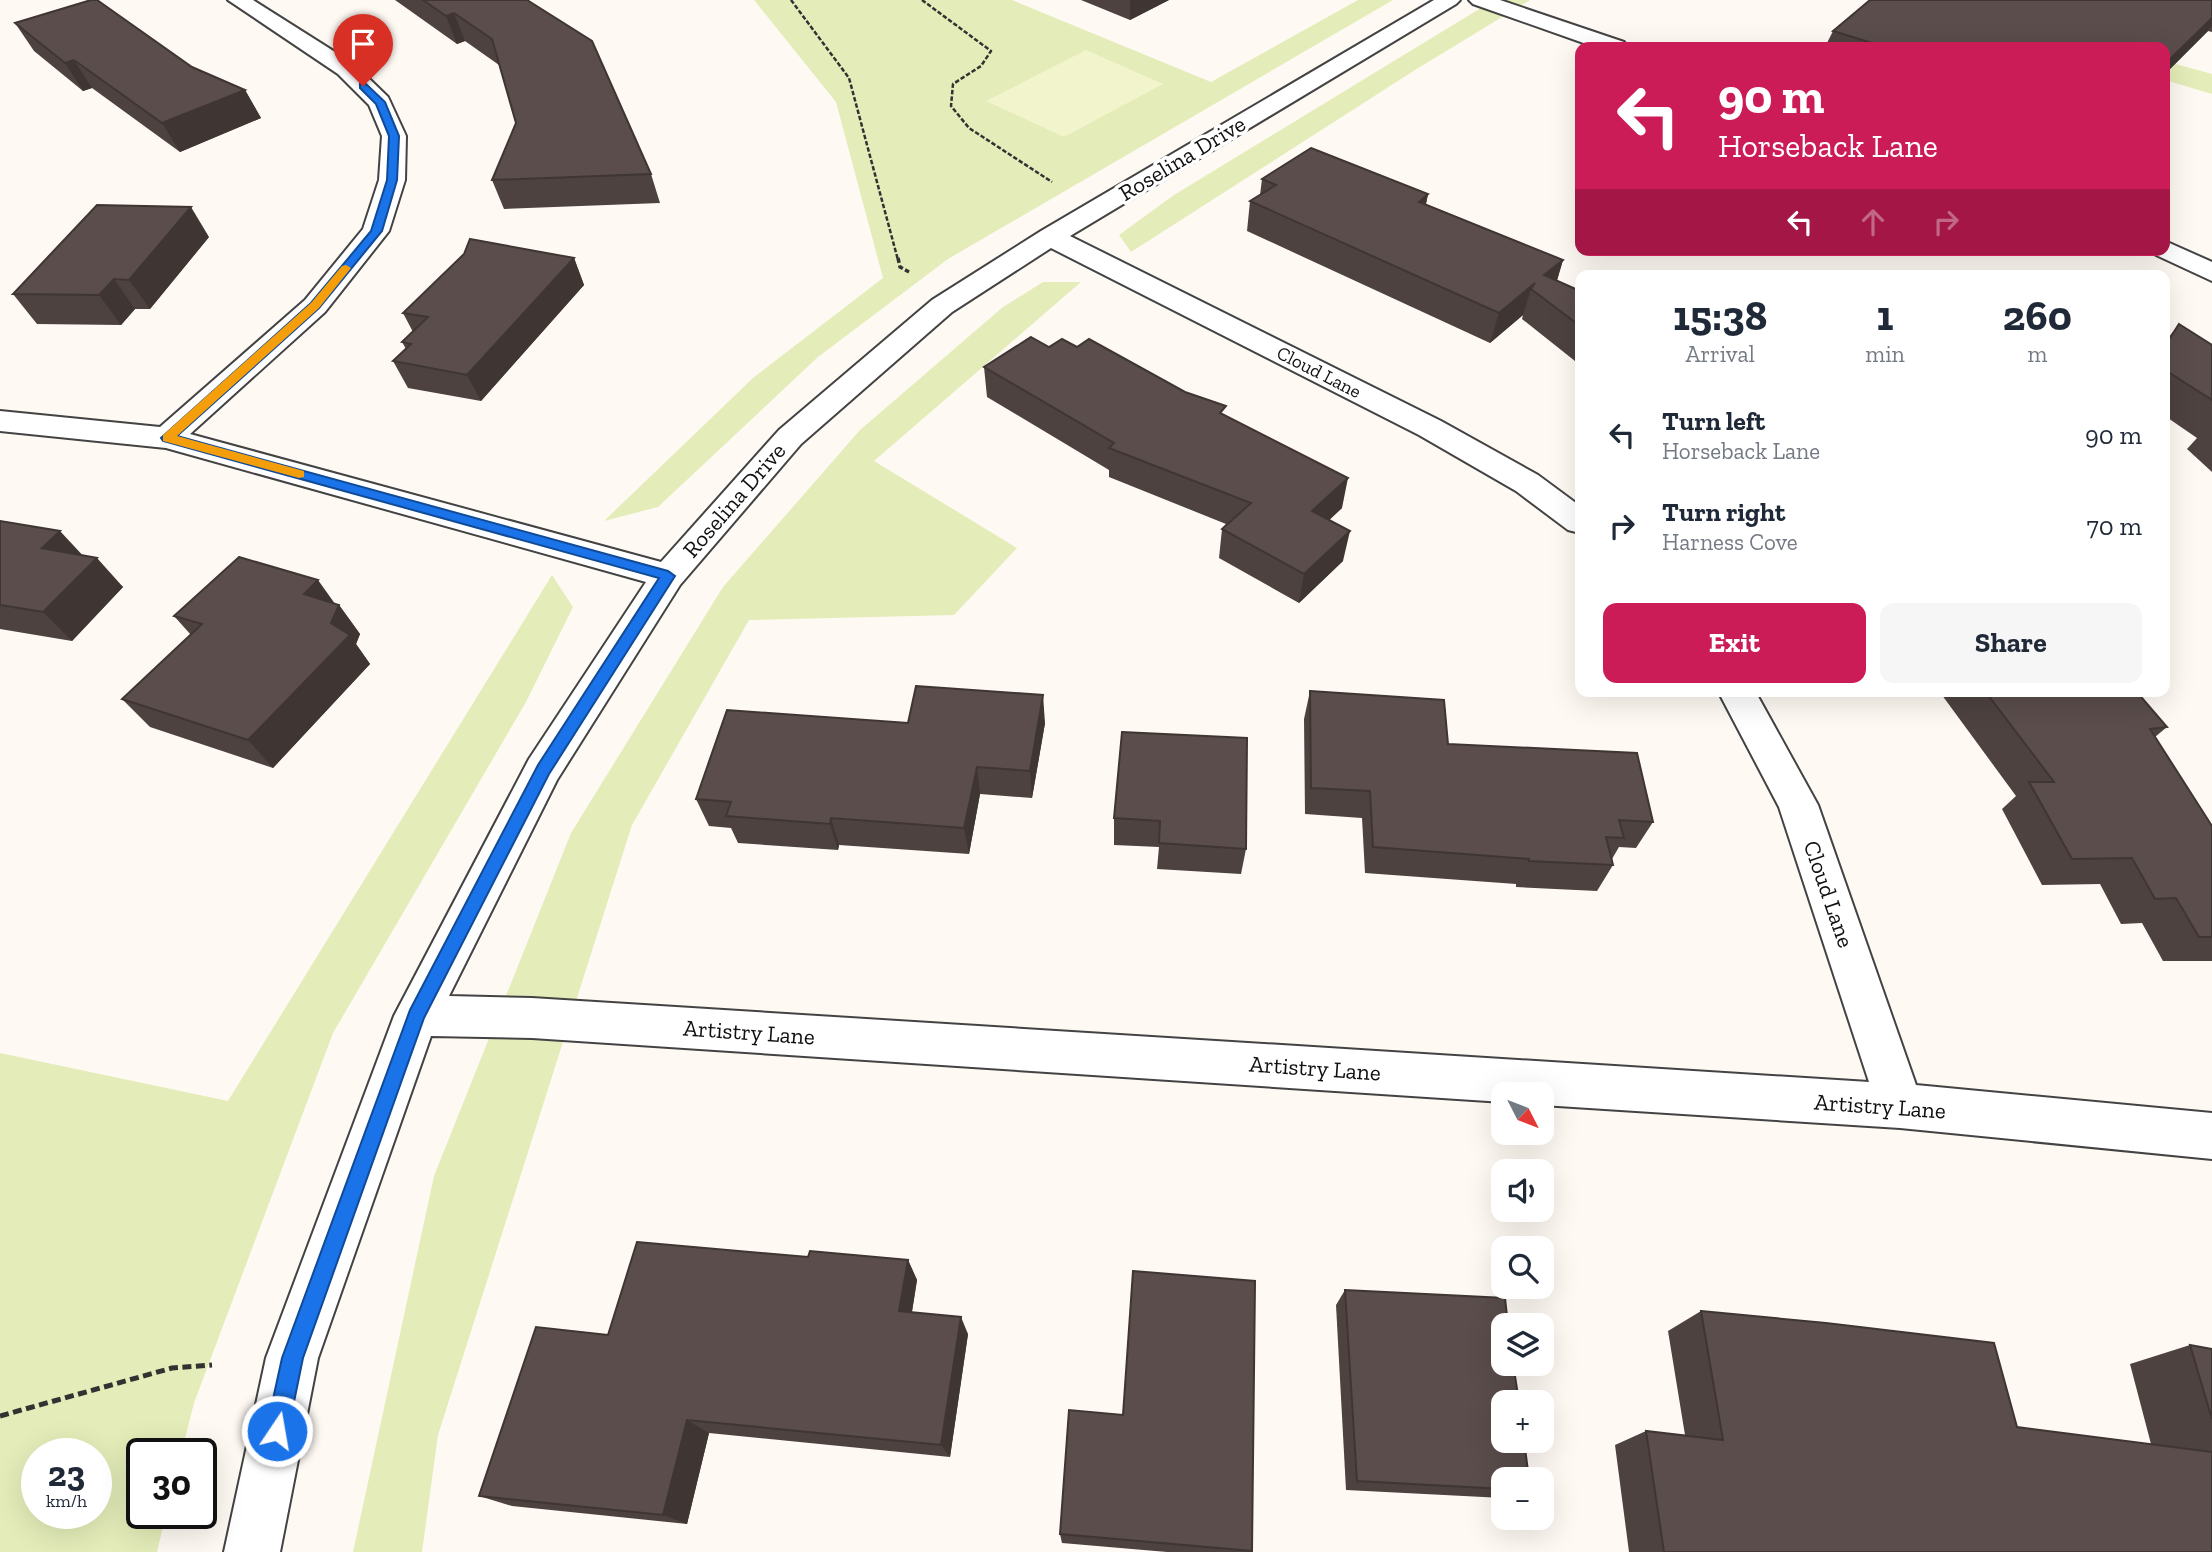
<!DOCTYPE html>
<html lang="en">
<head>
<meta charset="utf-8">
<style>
  :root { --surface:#fff; --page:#f6f6f7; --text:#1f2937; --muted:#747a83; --accent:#cc1c58 }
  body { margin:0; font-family:"Zilla Slab",serif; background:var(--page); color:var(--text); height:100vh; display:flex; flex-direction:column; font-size:26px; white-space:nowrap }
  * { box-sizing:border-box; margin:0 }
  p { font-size:23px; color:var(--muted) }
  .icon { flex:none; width:38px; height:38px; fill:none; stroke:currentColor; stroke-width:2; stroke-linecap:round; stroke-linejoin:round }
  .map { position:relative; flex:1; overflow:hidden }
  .details { position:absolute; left:1575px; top:270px; width:595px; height:427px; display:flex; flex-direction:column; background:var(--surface); border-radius:14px; box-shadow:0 7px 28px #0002 }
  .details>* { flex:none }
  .guide { position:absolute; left:1575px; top:42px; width:595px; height:214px; border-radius:14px; box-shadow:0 7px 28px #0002; background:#cc1c58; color:#fff; overflow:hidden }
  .needle { width:46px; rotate:132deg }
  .tools { position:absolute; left:1491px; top:1082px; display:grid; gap:14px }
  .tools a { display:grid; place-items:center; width:63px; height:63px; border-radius:14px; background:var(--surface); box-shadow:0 7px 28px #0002; font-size:35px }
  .speed { position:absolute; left:21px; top:1438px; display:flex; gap:14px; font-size:35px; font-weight:700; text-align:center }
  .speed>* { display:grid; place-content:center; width:91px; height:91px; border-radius:50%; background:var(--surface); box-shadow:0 7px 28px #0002; line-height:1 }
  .speed small { font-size:18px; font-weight:400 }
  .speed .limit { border:4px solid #111; border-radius:10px; background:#fff; color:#111 }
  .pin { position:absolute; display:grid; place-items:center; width:60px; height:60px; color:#fff; margin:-72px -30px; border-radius:50% 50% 50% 0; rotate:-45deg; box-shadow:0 0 7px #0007 }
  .pin .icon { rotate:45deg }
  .me { position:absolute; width:77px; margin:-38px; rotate:12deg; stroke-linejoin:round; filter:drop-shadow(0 0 5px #0008) }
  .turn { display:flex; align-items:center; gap:24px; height:147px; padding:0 28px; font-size:32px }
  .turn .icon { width:91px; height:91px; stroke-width:2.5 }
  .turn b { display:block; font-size:49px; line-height:60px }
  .lanes { display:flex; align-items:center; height:66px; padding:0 28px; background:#0003; justify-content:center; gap:35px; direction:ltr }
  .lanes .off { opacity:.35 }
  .eta { display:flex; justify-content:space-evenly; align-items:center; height:119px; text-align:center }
  .eta b { font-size:42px; font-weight:700; line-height:49px }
  .cta { display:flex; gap:14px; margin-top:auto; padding:14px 28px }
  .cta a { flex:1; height:80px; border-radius:14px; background:var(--accent); color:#fff; font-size:28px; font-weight:700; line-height:80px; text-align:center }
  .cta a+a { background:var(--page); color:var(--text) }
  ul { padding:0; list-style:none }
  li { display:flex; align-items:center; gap:21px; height:91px; padding:0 28px }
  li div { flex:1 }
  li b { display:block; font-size:26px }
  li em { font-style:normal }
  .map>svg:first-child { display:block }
</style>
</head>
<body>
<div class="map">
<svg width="2212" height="1552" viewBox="0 0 2212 1552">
  <rect width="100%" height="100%" fill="#fff9f3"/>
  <g fill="#e4edb9" fill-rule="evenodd">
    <path d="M754,0H1012L1211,82L1358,0H1393L948,259L818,357L658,507L604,521L753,378L883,278L836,102Z"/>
    <path d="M1494,0H1530L1415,70L1131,252L1119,235L1174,195Z"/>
    <path d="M2165,61L2212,74V94L2165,80Z"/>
    <path d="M1043,282H1081L874,461L1017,548L954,615L749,620L632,825L438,1435L422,1552H353L434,1176L571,833L723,587L860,430L1003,307Z"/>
    <path d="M552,575L573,607L526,702L333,1033L194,1403L181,1454H142V1514H166L157,1552H0V1053L228,1101ZM37,1454H96V1514H37Z"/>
  </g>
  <path fill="#f2f4cb" d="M1086,50L1163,84L1064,137L986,101Z"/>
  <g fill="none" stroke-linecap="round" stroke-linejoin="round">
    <defs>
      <g id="street">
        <path d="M228,0H253L354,64L388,97L406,136L405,180L389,231L325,312L190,434L661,562L779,430L932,300L1041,231L1434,0H1460L1456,4L1070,236L1441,421L1538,475L1580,506V533L1568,530L1516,491L1419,435L1051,248L952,312L801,444L680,585L557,780L449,996L532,998L1869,1082L1779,807L1718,691H1755L1818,805L1916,1085L2212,1113V1159L1900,1128L1542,1105V1094H1503V1102L532,1038L431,1036L318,1358L280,1552H224L266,1358L394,1016L529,759L646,582L166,448L0,431V411L160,427L305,300L363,229L379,180L382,136L369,105L338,74Z"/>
        <path d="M1469,0H1500L1624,42L1627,47H1595L1473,4Z"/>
        <path d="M2165,241L2212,262V281L2156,255L2153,250H2165Z"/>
      </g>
    </defs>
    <use href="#street" stroke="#434343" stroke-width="4"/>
    <g stroke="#323232" stroke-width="2.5" stroke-dasharray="4.5 2" stroke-linecap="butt">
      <path d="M791,0L849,78L898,260"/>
      <path d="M922,0L991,51L981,66L953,84L951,106L969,128L1052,182"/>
    </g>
    <path stroke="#323232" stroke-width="3.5" stroke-dasharray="5 2.5" stroke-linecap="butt" d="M898,258L900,267L909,272"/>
    <path stroke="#323232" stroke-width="5" stroke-dasharray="9 4.5" stroke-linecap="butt" d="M0,1416L172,1368L212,1365"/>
    <use href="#street" fill="#fff" fill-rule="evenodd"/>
  </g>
  <g fill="#4d4240">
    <path d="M395,0H527L651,174L660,203L504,209L492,180L516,123L499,65L465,41L457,44Z"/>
    <path d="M1081,0H1169L1130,20Z"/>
    <path d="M2212,0V32L2208,31L2165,74V47H1825L1833,31Z"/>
    <path d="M15,23L192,67L245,90L261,118L180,152L92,88L83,91L34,51Z"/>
    <path d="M1262,179L1428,194L1426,204L1563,260L1557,281L1580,291V365L1522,319L1523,315L1490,343L1247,231L1250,201L1260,195Z"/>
    <path d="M209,237L150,309H135L121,325L37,324L13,294Z"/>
    <path d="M574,258L584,285L481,401L408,388L393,361L406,349L402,342L413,332L403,313Z"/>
    <path d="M2179,324L2212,345V472L2187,449L2197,438L2165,416V342Z"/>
    <path d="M1049,347H1077L1225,415L1342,508L1329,520L1343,561L1299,603L1219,558L1222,529L1226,524L1109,477V470L987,397L984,367Z"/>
    <path d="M0,521L82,555L123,587L72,641L0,629Z"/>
    <path d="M335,604L339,605L360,634L356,644L370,664L273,768L150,727L122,699L191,635L174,616Z"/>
    <path d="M1310,691L1448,744L1653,822L1636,848L1619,847L1612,859L1613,865L1597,891L1516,887V884L1365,873L1362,818L1305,814L1304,719Z"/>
    <path d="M1939,691H2136L2167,727L2155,737L2212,826V961H2163L2142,923L2121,924L2100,884L2042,885L2002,809L2016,796Z"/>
    <path d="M908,723H1045L1032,798L980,794L969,854L839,845L838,850L738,843L731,828L709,826L696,799Z"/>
    <path d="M1122,732L1246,849L1241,874L1157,869L1159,847L1114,845V818Z"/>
    <path d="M808,1257L908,1260L917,1280L912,1312L968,1334L950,1457L709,1433L687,1524L512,1506L479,1496L608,1335Z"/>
    <path d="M1345,1290L1503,1479V1498L1346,1490L1336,1305Z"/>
    <path d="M1701,1311L2017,1427L2151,1444L2130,1364L2190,1345L2212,1349V1552H1629L1615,1445L1646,1431L1685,1435L1668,1331Z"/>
    <path d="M1123,1415L1252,1551L1251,1552H1167L1062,1543L1060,1534Z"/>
  </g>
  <g fill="#3f3634">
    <path d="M1130,0H1169L1130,20Z"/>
    <path d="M454,13L465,41L457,44L446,16Z"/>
    <path d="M2212,18V25L2208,31L2165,74V64Z"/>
    <path d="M74,60L92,88L83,91L65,63Z"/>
    <path d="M245,90L261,118L180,152L162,123Z"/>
    <path d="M1428,194L1422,223L1419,202Z"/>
    <path d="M191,207L209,237L150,309L129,280Z"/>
    <path d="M574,258L584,285L481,401L467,375Z"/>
    <path d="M1563,260L1554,289L1544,275Z"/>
    <path d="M114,279L135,309L121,325L99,295Z"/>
    <path d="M1535,283L1531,289L1523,315L1490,343L1499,313Z"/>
    <path d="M1348,478L1342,508L1307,541L1312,511Z"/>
    <path d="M60,531L87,560L42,548Z"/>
    <path d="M1350,531L1343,561L1299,603L1304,574Z"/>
    <path d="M97,558L123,587L72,641L43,612Z"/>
    <path d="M318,580L338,608L339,605L360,634L356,644L370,664L273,768L248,740L304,594Z"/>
    <path d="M1043,695L1045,723L1032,798L1030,771Z"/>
    <path d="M977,767L980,794L969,854L964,828Z"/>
    <path d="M831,818L839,845L838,850L830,824Z"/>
    <path d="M908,1260L917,1280L909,1329L899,1311Z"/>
    <path d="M961,1317L968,1334L950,1457L941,1445Z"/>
    <path d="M687,1420L709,1433L687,1524L663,1515Z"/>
  </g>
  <g fill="#5a4d4b" stroke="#3f3634" stroke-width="2">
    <path d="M91,0H97L192,67L245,90L162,123L74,60L65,63L15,23Z"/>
    <path d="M423,0H527L592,41L651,174L492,180L516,123L492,39L454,13L446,16Z"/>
    <path d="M1870,0H2212V18L2165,64V47H1885L1833,31Z"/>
    <path d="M1311,148L1428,194L1419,202L1563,260L1544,275L1580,291V326L1531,289L1535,283L1499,313L1250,201L1276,185L1262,179Z"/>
    <path d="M97,205L191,207L129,280L114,279L99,295L13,294Z"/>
    <path d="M470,239L574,258L467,375L393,361L411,344L402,342L428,317L403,313L464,254Z"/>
    <path d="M2179,324L2212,345V400L2165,370V346Z"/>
    <path d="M1031,337L1049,347L1062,339L1077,347L1089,339L1185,392L1226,406L1220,413L1348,478L1312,511L1350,531L1304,574L1222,529L1251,503L1109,448L1114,443L984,367Z"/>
    <path d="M0,521L60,531L42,548L97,558L43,612L0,605Z"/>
    <path d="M239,557L318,580L304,594L339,605L331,623L350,635L248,740L122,699L202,624L174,616Z"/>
    <path d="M916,686L1043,695L1030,771L977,767L964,828L831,818L830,824L726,816L731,802L696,799L727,710L908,723Z"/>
    <path d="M1310,691L1444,700L1448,744L1637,753L1653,822L1619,820L1624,838L1606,837L1613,865L1529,861V859L1373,847L1370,791L1311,788Z"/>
    <path d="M1985,691H2136L2167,727L2150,729L2212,826V937H2199L2176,898L2155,899L2132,858L2072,859L2029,782H2054Z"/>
    <path d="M1122,732L1247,738L1246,849L1159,843L1160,821L1114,818Z"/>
    <path d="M637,1242L808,1257L810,1251L908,1260L899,1311L961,1317L941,1445L687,1420L663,1515L479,1496L536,1327L608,1335Z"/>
    <path d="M1133,1271L1255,1281L1252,1551L1060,1534L1069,1410L1123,1415Z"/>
    <path d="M1345,1290L1505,1298L1508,1325H1503V1363H1513L1519,1402H1503V1440H1524L1529,1479H1503V1489L1357,1481Z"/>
    <path d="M1701,1311L1826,1323L1994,1343L2017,1427L2212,1452V1552H1664L1646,1431L1723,1440Z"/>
    <path d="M2190,1345L2212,1349V1419Z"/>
  </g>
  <path fill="#1a73e8" stroke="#114b97" stroke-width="2" d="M360,84H366L385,102L399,136L397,180L382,231L319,308L177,436L668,571L675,576L549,774L424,1018L303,1358L288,1431L285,1439L277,1442L269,1439L266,1431L282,1358L410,1010L538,765L659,578L163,441L161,438L311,303L371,231L387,180L389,136L376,104L360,88Z"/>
  <path fill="#f59e0b" d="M346,265L351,268L319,308L177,436L304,471V477L299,478L163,441V435L311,303L342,266Z"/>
  <g text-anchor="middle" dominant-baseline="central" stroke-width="7" stroke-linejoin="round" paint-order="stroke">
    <g font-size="19" fill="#101010" stroke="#fff">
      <text transform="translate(1319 372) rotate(27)">Cloud Lane</text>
    </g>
    <g font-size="23" fill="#101010" stroke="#fff">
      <text transform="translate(1182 158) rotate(-31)">Roselina Drive</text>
      <text transform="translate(734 500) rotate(-49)">Roselina Drive</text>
      <text transform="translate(1829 894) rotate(71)">Cloud Lane</text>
      <text transform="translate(749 1032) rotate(4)">Artistry Lane</text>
      <text transform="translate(1315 1068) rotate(4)">Artistry Lane</text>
      <text transform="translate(1880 1106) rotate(4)">Artistry Lane</text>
    </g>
  </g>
</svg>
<div class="tools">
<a><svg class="needle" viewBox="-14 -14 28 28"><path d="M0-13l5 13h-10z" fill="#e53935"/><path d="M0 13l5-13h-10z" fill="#747a83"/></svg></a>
<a><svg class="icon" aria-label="sound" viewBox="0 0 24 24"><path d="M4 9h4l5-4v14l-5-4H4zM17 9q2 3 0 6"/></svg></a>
<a><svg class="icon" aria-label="search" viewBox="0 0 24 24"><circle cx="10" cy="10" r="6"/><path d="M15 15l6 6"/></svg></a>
<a><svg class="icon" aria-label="layers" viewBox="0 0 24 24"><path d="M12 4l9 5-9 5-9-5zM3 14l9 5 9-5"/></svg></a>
<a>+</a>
<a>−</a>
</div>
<div class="speed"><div>23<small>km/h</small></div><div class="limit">30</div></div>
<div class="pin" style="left:363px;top:86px;background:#d93025"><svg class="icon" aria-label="arrive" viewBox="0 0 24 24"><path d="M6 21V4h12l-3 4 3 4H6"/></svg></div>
<svg class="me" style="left:277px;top:1431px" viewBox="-20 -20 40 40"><circle r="17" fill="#1a73e8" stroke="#fff" stroke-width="3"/><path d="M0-11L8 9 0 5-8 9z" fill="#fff"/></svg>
<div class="guide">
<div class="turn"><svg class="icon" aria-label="left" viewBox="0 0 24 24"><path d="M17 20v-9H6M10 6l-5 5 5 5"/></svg><div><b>90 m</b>Horseback Lane</div></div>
<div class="lanes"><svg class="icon" aria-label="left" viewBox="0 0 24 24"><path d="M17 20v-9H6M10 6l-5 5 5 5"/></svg><svg class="icon off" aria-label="ahead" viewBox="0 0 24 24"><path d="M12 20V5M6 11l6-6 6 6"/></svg><svg class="icon off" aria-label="right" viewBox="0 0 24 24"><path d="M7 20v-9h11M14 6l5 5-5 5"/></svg></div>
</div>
<section class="details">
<div class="eta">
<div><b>15:38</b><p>Arrival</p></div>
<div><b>1</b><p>min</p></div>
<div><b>260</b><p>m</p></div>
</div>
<ul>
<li><svg class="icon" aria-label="left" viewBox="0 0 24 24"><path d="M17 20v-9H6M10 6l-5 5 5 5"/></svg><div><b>Turn left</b><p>Horseback Lane</p></div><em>90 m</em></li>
<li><svg class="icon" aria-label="right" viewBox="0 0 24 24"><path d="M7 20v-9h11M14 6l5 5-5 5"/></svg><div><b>Turn right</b><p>Harness Cove</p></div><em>70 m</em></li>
</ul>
<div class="cta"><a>Exit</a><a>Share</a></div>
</section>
</div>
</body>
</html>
